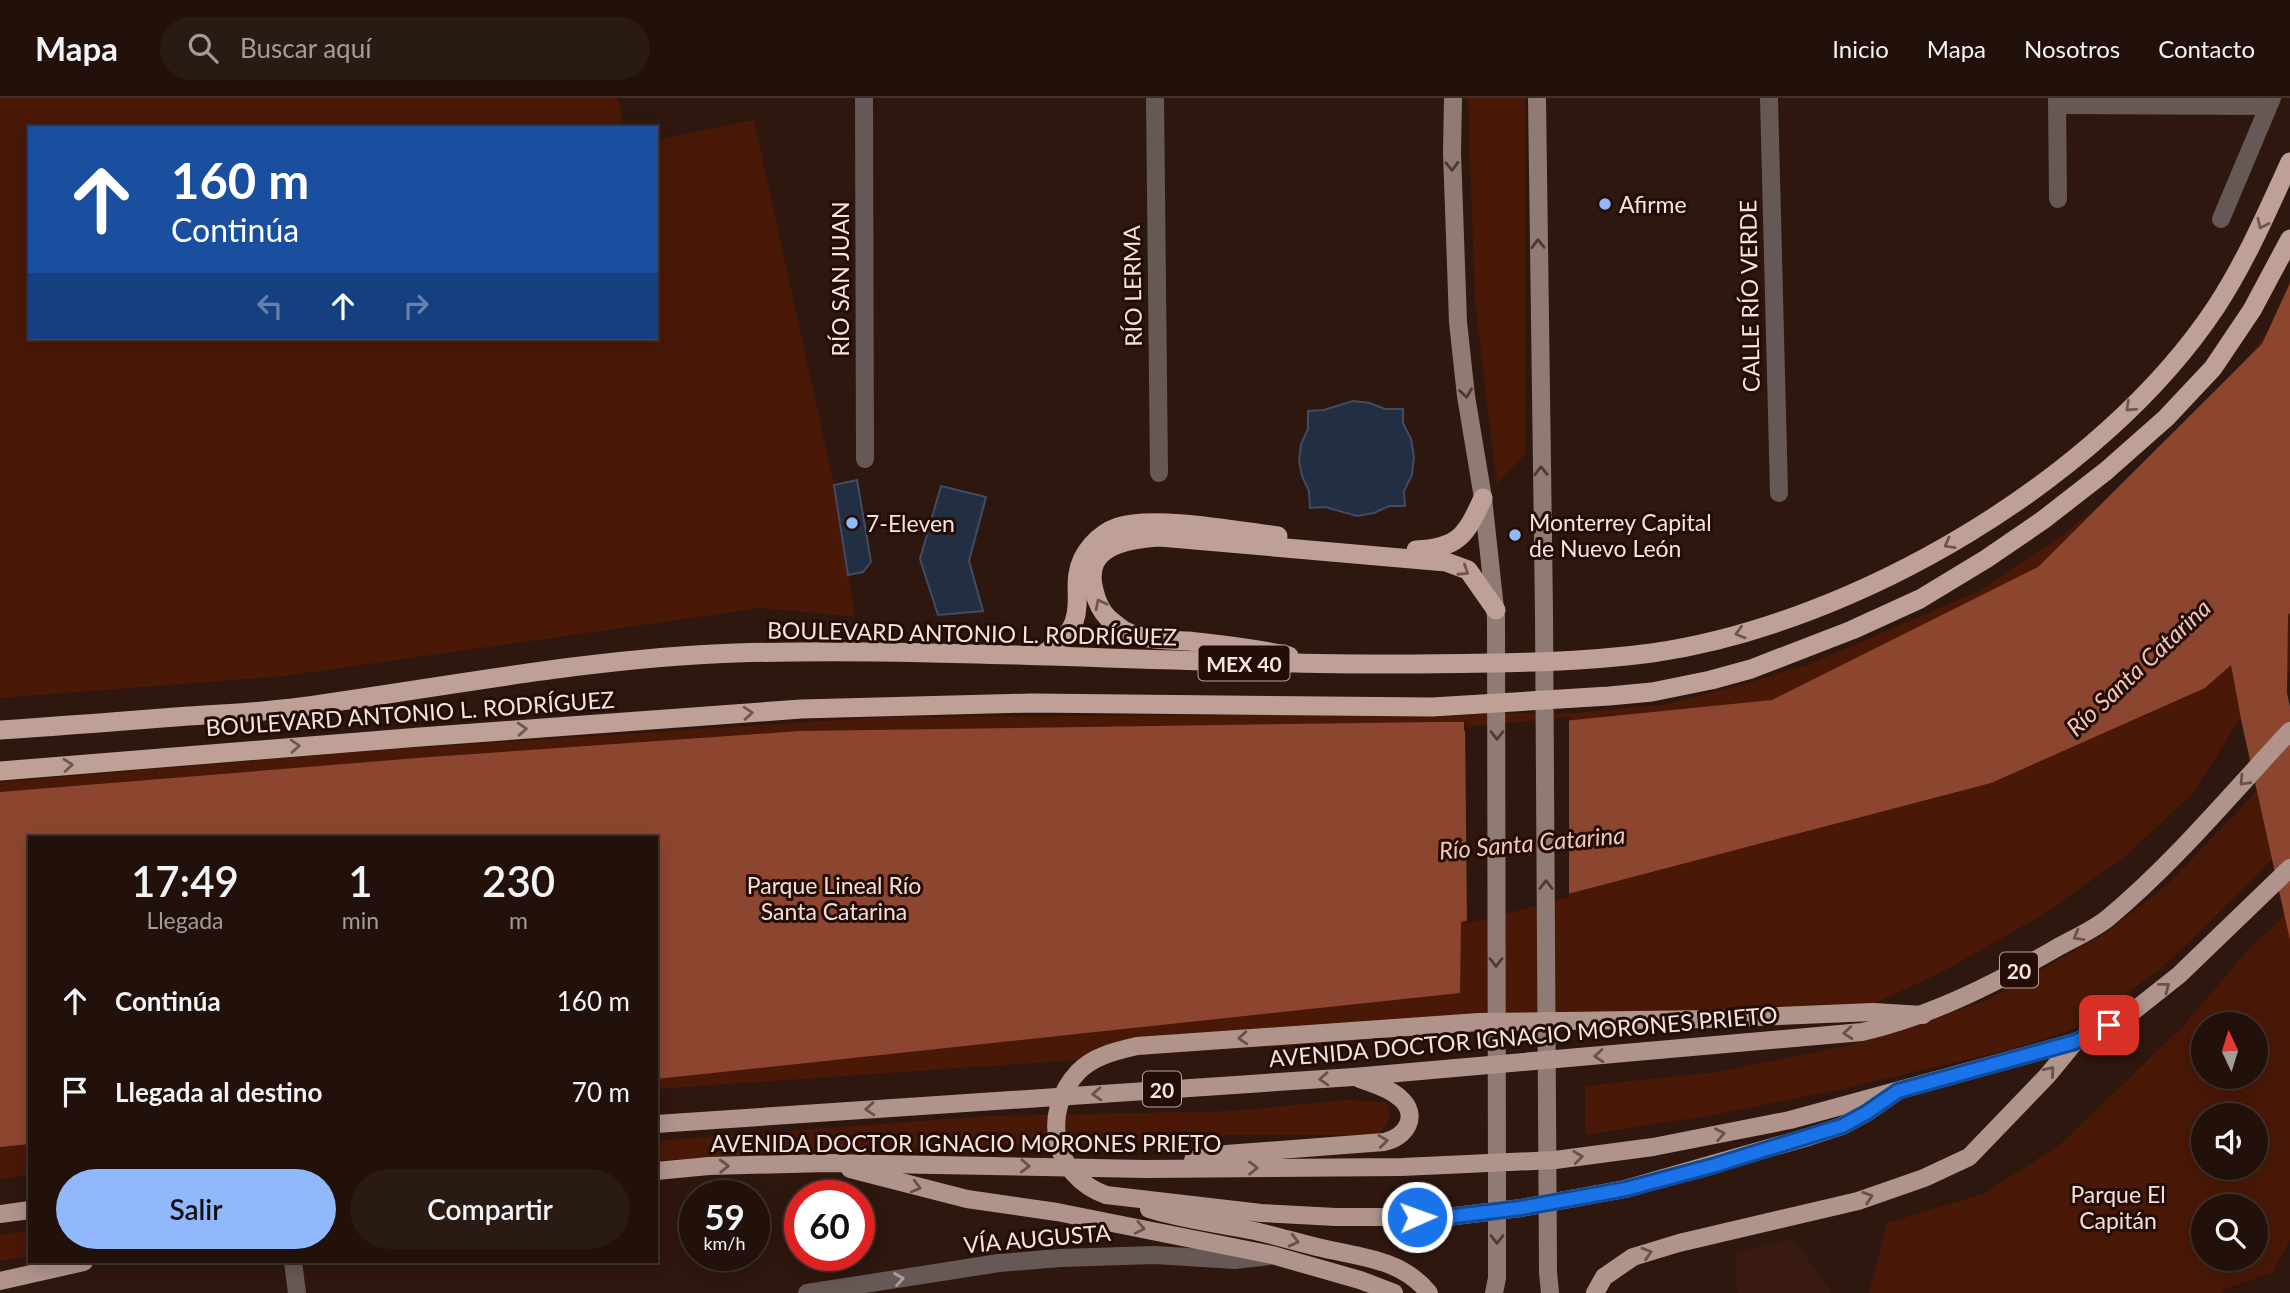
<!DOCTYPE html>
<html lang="es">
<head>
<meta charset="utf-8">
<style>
  :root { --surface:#22110b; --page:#2a1a14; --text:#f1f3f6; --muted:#a29d9d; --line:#3f312c; --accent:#91b8fd }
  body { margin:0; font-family:Lato,sans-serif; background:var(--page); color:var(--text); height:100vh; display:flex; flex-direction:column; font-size:26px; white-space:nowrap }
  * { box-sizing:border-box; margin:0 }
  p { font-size:23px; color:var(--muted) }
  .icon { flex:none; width:38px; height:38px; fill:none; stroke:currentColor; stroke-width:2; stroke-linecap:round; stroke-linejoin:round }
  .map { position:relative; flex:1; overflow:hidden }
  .drawer { position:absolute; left:28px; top:738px; width:630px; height:427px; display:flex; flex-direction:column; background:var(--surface); border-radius:0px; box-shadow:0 4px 18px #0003,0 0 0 2px var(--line) }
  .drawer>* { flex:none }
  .hud { position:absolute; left:28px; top:28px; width:630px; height:214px; border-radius:0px; box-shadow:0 4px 18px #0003,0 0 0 2px var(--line); background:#1a4fa0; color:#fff; overflow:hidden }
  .needle { width:46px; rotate:356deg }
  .tools { position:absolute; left:2191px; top:914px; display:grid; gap:14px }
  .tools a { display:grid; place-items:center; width:77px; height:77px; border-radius:50%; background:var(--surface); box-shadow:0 4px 18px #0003,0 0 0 2px var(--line); font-size:35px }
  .speed { position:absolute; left:679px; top:1082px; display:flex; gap:14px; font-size:35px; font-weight:700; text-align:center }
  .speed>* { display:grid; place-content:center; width:91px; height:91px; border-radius:50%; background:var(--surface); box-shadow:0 4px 18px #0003,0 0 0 2px var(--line); line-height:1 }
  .speed small { font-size:18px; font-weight:400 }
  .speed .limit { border:10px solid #d22; background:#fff; color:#111 }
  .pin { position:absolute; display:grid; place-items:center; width:60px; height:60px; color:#fff; margin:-30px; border-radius:14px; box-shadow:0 4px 10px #0006 }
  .me { position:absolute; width:77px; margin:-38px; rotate:88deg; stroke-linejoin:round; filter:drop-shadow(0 0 5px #0008) }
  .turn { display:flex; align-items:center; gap:24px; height:147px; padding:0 28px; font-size:32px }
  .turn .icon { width:91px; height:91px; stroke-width:2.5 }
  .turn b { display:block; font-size:49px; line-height:60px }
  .lanes { display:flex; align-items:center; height:66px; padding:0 28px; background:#0003; justify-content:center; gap:35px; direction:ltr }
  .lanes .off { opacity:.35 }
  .eta { display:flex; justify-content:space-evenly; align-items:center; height:119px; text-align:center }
  .eta b { font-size:42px; font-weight:600; line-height:49px }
  .action { display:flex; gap:14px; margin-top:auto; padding:14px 28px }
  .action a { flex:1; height:80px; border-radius:42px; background:var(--accent); color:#111; font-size:28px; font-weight:600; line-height:80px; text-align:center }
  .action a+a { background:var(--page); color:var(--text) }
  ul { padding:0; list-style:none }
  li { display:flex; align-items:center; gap:21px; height:91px; padding:0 28px }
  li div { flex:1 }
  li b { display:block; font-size:26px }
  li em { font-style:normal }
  header { display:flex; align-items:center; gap:42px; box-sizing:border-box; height:98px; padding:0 35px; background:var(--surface); border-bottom:2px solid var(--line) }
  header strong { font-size:33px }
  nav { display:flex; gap:38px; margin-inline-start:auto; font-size:24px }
  .search { width:490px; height:63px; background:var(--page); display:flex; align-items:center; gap:18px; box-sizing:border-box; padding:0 24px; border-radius:38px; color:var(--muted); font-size:26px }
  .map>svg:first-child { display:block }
</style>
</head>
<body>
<header>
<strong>Mapa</strong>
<div class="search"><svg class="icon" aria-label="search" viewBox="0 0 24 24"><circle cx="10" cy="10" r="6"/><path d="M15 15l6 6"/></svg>Buscar aquí</div>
<nav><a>Inicio</a><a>Mapa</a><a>Nosotros</a><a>Contacto</a></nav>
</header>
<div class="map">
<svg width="2290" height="1195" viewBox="0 0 2290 1195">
  <rect width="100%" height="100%" fill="#2e170f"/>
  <path fill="#391a11" d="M1793,1140L1832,1195H1737L1735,1154Z"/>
  <g fill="#491807" fill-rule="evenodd">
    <path d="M0,0H618L624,30H30V240H656V42L754,22L834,387L855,519L761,510L285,578L0,600Z"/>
    <path d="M1468,0H1525V356L1497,386L1475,205Z"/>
    <path d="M2290,201V574L2238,624L2193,695L2126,758L2041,818L1938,876L1875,905L1757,915L656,991V740H30V1076L0,1081V684L380,652L886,619L1572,615L1668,606L1748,585L1810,566L1981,492L2064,436L2180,341L2275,225Z"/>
    <path d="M2290,658L2289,744L2225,809L2161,870L2084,928L2012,951L1842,991L1713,1017L1585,1037V988L1716,974L1847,948L1924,925L1989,901L2109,833L2171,783Z"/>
    <path d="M2290,812V1142L2272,1175L2222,1192V1195H1869L1887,1125L1985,1095L2062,1045L2183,928L2247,853ZM2203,926H2256V978H2203ZM2203,1017H2256V1069H2203ZM2203,1108H2256V1160H2203Z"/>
    <path d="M1346,1002L1386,1004C1392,1017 1389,1026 1379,1037H1231L1103,1045L939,1048L770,1055L656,1063V1043L987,1018L1232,1013Z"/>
    <path d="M30,1132V1158L0,1163V1137Z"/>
  </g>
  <path fill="#8c4630" d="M2290,185V515L2288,517L2287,595L2290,609V842L2242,626L2231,567L2205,590L1991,685L1461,824L1460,895L656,981V740H30V1046L0,1049V694L430,659L800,633L1436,624H1464V633L1772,602L2038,469L2262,246Z"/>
  <path fill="#2e170f" d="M1569,619V799L1467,826L1465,621L1467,629Z"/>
  <g fill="#222e42" stroke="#3f4c62" stroke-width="2">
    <path d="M1353,303L1370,305L1385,311H1403V325L1411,341L1414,359L1412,377L1404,393L1405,408H1389L1374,415L1357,418L1325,409L1310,410L1309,393L1302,378L1299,363L1301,346L1308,331V313L1324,312Z"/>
    <path d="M857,382L871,464L863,474L848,477L834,387Z"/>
    <path d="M941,388L986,399L969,463L983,513L938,517L920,461Z"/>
  </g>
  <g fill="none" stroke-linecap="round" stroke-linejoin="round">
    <g stroke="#665955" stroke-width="18">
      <path d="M864,0L865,361"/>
      <path d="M1155,0L1159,375"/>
      <path d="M1769,0L1779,395"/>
      <path d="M2057,0L2058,101"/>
      <path d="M2058,7L2268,8"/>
      <path d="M2221,121L2272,0"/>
      <path d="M293,1164L297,1195"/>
      <path d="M807,1195L999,1165L1060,1160L1155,1157L1235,1162L1269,1158"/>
    </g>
    <g stroke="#907b74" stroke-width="18">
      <path d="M1453,0L1452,54L1458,224L1466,298L1483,400L1496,520L1497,1096V1180L1494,1195"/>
      <path d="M1537,0L1544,515L1548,1174L1550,1195"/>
    </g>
    <g stroke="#b0948c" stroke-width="18">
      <path d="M1898,993L1866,1015L1842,1028L1808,1039L1625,1091L1521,1110L1447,1119H1336L1261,1115L1106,1097C1053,1078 1040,1015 1078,974C1093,958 1116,953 1137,948L1479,924L1710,921L1873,914L1923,917"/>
      <path d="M656,1026L1353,979L1862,934C1931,918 1992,887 2053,852C2070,842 2092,833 2108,820C2174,765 2231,696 2290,633"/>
      <path d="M1193,1062L1226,1056L1384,1044C1406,1040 1420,1017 1400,1000C1389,990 1373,986 1360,981"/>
      <path d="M850,1071L967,1101L1057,1114L1272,1157L1360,1182L1394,1195"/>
      <path d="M656,1073L709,1068L827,1065L1145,1071L1402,1069L1555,1062L1653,1049L1790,1022L2075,944L2126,919L2179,877L2290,770"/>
      <path d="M1149,1111C1184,1122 1220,1126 1255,1133C1276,1138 1297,1144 1317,1149C1358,1159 1401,1160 1429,1195"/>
      <path d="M0,1116L30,1112"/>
      <path d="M0,1183L84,1164"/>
      <path d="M1595,1195L1604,1179L1633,1159L1679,1145L1858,1103L1924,1080L1969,1059L2047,978L2075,944"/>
    </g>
    <g stroke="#bea097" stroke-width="19">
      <path d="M1416,452C1459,450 1466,437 1483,400"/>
      <path d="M1042,557C1061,544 1076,534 1077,508C1078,497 1076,487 1078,476C1081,455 1098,436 1118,429C1153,417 1238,433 1278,438"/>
      <path d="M1289,558C1255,550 1222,547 1188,543C1168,542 1143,542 1125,533C1120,530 1113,524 1108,520C1101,513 1096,501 1094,492C1082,447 1129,441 1160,439L1446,464L1468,472L1496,512"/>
      <path d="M0,632C63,628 125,623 188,618C225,616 263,614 300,609C445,589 590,560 736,555C958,549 1179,567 1401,566C1485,565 1569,566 1652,555C1855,526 2102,381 2216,209C2246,163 2267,114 2290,64"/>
      <path d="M0,673L420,639L801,611L1031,605L1432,609L1609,598L1652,594L1711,582L1751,571L1852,532L1920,501L1986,461L2043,422L2106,373L2166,320L2213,270L2252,212L2290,141"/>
    </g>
  </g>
  <defs><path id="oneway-chevron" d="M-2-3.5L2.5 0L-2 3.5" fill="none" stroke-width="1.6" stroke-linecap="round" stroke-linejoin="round" transform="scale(1.75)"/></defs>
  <g stroke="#4f3932">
    <use href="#oneway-chevron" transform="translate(1452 68) rotate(88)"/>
    <use href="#oneway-chevron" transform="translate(1538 146) rotate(-91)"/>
    <use href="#oneway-chevron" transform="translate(1466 295) rotate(82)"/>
    <use href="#oneway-chevron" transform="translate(1541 373) rotate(-91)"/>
    <use href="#oneway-chevron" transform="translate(1497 637) rotate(90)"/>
    <use href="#oneway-chevron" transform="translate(1546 787) rotate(-90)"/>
    <use href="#oneway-chevron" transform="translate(1496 864) rotate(90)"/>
    <use href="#oneway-chevron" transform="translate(1497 1141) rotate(90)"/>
  </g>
  <g stroke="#71564e">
    <use href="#oneway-chevron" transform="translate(2262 126) rotate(115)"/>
    <use href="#oneway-chevron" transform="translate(2130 309) rotate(137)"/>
    <use href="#oneway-chevron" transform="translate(1949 446) rotate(151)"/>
    <use href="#oneway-chevron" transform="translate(1464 473) rotate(33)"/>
    <use href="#oneway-chevron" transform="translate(1100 506) rotate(-117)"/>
    <use href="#oneway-chevron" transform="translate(1740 535) rotate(163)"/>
    <use href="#oneway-chevron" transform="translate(748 615) rotate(-4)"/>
    <use href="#oneway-chevron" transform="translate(522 631) rotate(-4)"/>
    <use href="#oneway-chevron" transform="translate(295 648) rotate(-4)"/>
    <use href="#oneway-chevron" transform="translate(68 667) rotate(-5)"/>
  </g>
  <g stroke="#6a5049">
    <use href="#oneway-chevron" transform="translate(2244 683) rotate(133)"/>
    <use href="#oneway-chevron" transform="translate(2078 838) rotate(150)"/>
    <use href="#oneway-chevron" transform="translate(2165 889) rotate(-38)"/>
    <use href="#oneway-chevron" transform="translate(1848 935) rotate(175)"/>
    <use href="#oneway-chevron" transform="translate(1243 940) rotate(176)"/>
    <use href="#oneway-chevron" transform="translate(1599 958) rotate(175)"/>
    <use href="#oneway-chevron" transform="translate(2050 973) rotate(-49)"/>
    <use href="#oneway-chevron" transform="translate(1324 981) rotate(176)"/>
    <use href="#oneway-chevron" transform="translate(1097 996) rotate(176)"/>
    <use href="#oneway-chevron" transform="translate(870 1011) rotate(176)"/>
    <use href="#oneway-chevron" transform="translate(1720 1036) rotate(-11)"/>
    <use href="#oneway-chevron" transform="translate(1383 1043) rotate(-7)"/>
    <use href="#oneway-chevron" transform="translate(1578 1059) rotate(-7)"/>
    <use href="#oneway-chevron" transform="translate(724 1068) rotate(-2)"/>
    <use href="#oneway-chevron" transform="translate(1025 1068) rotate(2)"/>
    <use href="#oneway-chevron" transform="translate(1253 1070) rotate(-1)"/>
    <use href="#oneway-chevron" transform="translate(916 1089) rotate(15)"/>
    <use href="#oneway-chevron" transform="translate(1868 1099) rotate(-19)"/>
    <use href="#oneway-chevron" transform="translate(1140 1130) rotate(11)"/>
    <use href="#oneway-chevron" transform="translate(1294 1143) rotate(14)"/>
    <use href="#oneway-chevron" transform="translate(1647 1155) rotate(-17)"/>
  </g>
  <use stroke="#ae9e9a" href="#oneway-chevron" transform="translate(899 1181) rotate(-9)"/>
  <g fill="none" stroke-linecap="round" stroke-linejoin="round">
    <defs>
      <path id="route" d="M1417,1119H1447L1521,1110L1626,1091L1712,1068L1842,1028L1866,1015L1898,993L2075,944L2109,927"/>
    </defs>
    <use href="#route" stroke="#114b97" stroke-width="18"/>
    <use href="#route" stroke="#1a73e8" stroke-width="12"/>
  </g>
  <g fill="#91b8fd" stroke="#240d06" stroke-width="2.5">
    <circle cx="1605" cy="106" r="7"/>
    <circle cx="852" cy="425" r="7"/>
    <circle cx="1515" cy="437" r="7"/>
  </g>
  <g text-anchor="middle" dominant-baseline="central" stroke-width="6" stroke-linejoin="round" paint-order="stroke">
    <g fill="#240d06" stroke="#b6a49d" stroke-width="2">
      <rect x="1198.5" y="547.5" width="91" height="35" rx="5"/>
      <rect x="2000" y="854.5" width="38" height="35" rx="5"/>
      <rect x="1143" y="973.5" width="38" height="35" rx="5"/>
    </g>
    <g font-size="21" font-weight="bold" fill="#f5e4de">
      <text x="1244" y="565">MEX 40</text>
      <text x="2019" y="872">20</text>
      <text x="1162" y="991">20</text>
    </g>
    <g font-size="23" fill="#f5e4de" stroke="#240d06" text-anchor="start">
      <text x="1619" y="106">Afirme</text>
      <text x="1529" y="424">Monterrey Capital<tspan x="1529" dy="26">de Nuevo León</tspan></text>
      <text x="866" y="425">7-Eleven</text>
    </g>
    <g font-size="23" fill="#f5e4de" stroke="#240d06">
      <text transform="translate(840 181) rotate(-90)">RÍO SAN JUAN</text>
      <text transform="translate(1132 188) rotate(-91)">RÍO LERMA</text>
      <text transform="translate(1749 198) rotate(-91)">CALLE RÍO VERDE</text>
      <text transform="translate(972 535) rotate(1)">BOULEVARD ANTONIO L. RODRÍGUEZ</text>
      <text transform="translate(410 615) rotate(-4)">BOULEVARD ANTONIO L. RODRÍGUEZ</text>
      <text transform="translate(1523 938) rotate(-5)">AVENIDA DOCTOR IGNACIO MORONES PRIETO</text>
      <text x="966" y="1045">AVENIDA DOCTOR IGNACIO MORONES PRIETO</text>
      <text transform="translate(1037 1140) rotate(-5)">VÍA AUGUSTA</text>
    </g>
    <g font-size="23" fill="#f5dfd8" stroke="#240d06">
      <text x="834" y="787">Parque Lineal Río<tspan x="834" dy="26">Santa Catarina</tspan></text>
      <text x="2118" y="1096">Parque El<tspan x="2118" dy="26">Capitán</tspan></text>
    </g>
    <g font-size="24" font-style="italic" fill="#f1c6b9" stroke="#240d06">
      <text transform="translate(2138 569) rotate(-43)">Río Santa Catarina</text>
      <text transform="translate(1532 744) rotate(-5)">Río Santa Catarina</text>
    </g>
  </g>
</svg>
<div class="tools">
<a><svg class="needle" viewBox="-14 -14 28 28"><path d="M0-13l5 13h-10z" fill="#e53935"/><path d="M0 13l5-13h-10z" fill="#a29d9d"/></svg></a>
<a><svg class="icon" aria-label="sound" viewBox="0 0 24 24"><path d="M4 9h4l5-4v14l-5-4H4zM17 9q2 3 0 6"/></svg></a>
<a><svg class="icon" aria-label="search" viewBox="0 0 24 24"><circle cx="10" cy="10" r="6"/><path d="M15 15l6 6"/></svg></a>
</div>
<div class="speed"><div>59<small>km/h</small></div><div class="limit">60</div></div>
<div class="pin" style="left:2109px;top:927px;background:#d93025"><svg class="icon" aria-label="arrive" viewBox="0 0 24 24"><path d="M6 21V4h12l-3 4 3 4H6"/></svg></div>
<svg class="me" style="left:1417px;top:1119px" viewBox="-20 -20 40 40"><circle r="17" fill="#1a73e8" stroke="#fff" stroke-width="3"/><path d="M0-11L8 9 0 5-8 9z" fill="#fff"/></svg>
<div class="hud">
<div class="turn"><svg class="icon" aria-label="ahead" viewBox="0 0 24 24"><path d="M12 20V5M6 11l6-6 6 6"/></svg><div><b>160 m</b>Continúa</div></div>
<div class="lanes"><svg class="icon off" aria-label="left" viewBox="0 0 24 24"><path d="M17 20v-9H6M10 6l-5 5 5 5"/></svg><svg class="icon" aria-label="ahead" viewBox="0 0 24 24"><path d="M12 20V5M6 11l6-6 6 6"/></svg><svg class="icon off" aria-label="right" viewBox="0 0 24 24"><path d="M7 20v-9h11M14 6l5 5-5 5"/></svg></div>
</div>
<section class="drawer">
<div class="eta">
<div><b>17:49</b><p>Llegada</p></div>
<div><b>1</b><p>min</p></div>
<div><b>230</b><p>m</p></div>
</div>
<ul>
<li><svg class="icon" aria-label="ahead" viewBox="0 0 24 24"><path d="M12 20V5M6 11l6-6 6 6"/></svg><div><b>Continúa</b></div><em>160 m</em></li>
<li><svg class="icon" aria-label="arrive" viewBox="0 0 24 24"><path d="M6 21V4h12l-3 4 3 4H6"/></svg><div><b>Llegada al destino</b></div><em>70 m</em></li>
</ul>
<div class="action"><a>Salir</a><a>Compartir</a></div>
</section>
</div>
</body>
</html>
